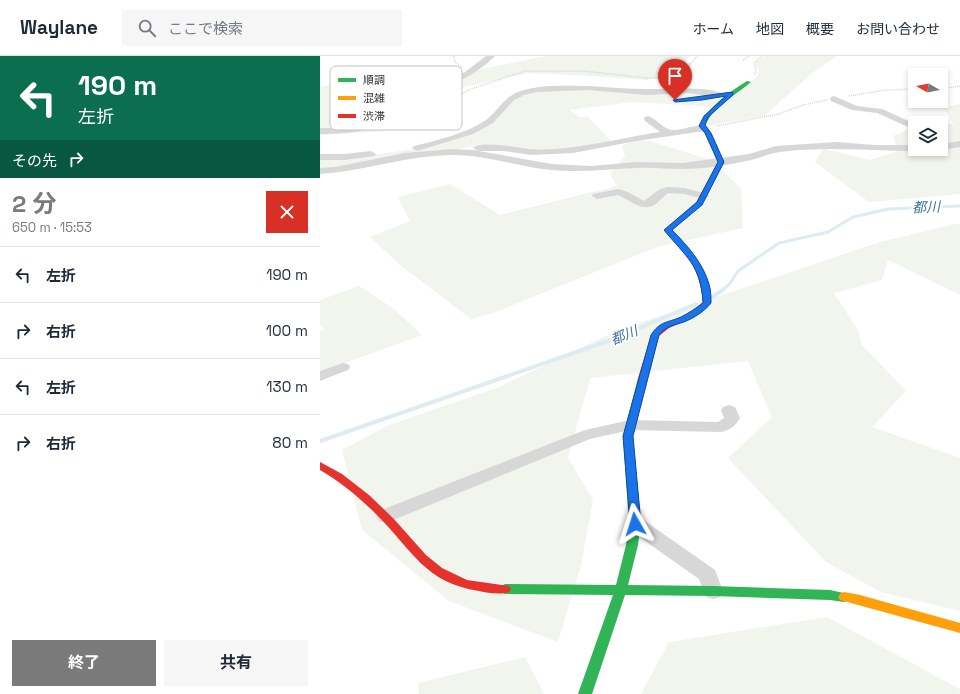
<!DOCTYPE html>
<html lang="ja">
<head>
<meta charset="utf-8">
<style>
  :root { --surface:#fff; --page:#f6f6f7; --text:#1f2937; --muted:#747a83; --line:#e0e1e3; --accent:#7a7a7a }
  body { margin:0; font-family:"Space Grotesk","Noto Sans JP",sans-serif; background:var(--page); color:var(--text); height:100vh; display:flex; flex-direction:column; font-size:15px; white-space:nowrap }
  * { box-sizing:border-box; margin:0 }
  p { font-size:13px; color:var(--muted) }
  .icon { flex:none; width:22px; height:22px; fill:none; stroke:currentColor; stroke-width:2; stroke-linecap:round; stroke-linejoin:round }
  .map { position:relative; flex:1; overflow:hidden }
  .details { display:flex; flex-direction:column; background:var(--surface); width:320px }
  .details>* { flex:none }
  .banner { background:#0b6e4f; color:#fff; overflow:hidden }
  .needle { width:26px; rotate:279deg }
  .buttons { position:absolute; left:588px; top:12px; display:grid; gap:8px }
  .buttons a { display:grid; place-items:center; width:40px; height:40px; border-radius:0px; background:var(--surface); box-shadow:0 2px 6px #0003; font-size:20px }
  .pin { position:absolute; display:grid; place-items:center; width:34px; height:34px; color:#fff; margin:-41px -17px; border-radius:50% 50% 50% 0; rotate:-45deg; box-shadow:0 0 4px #0007 }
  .pin .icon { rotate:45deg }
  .me { position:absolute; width:44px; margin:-22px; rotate:354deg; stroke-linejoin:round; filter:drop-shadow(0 0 3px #0008) }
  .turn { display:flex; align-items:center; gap:14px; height:84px; padding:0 12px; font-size:18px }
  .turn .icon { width:52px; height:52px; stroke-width:2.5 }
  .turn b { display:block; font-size:28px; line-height:34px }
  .then { display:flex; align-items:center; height:38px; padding:0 12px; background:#0003; gap:8px; font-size:15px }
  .round { display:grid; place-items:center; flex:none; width:42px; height:42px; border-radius:0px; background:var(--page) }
  .head { display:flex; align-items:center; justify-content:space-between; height:68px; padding:0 12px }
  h1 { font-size:24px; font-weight:700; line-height:30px; color:var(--accent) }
  .action { display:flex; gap:8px; margin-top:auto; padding:8px 12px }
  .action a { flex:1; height:46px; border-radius:0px; background:var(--accent); color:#fff; font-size:16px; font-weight:700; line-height:46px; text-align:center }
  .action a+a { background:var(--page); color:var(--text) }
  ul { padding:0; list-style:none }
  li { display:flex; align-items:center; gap:12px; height:56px; padding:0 12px; border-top:1px solid var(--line) }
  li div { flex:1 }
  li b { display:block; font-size:15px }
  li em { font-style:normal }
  header { display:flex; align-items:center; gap:24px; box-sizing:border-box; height:56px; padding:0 20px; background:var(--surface); border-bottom:1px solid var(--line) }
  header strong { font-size:19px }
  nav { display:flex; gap:22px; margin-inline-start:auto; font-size:14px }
  .search { width:280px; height:36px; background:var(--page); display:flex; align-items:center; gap:10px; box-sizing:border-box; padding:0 14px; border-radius:0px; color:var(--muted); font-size:15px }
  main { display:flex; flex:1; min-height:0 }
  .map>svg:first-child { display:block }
</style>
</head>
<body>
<header>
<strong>Waylane</strong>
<div class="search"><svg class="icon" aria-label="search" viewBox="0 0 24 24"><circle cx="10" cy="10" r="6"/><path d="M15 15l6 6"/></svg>ここで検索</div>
<nav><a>ホーム</a><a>地図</a><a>概要</a><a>お問い合わせ</a></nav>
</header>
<main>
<section class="details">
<div class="banner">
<div class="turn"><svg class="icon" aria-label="left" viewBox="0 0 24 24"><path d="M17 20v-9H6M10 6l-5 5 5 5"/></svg><div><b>190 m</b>左折</div></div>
<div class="then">その先<svg class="icon" aria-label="right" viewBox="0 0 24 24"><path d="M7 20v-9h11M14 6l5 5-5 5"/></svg></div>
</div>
<div class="head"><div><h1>2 分</h1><p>650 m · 15:53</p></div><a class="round" style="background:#d93025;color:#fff"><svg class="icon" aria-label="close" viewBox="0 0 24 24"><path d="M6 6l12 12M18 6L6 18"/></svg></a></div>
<ul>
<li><svg class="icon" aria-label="left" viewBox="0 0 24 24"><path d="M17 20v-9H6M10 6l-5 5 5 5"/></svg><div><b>左折</b></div><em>190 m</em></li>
<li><svg class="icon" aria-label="right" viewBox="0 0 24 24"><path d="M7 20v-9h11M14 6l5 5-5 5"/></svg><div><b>右折</b></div><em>100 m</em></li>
<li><svg class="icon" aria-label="left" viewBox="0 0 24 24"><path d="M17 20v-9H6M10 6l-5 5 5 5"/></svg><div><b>左折</b></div><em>130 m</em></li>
<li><svg class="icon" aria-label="right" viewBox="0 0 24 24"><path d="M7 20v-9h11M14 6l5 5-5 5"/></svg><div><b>右折</b></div><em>80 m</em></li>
</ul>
<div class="action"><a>終了</a><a>共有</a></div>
</section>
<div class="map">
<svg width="640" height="638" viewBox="0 0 640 638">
  <rect width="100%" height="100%" fill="#fff"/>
  <g fill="#f1f5ed">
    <path d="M225,0H370L357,16L327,24L270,20L208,17L144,31L67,75L0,79V31L66,18L94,27Z"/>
    <path d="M445,0H517L492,17L444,60L387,70L390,59L431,27L438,19L439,14L435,6Z"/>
    <path d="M264,33L372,36L395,40L406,39L391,52L383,50L312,46L249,54L259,61H268L291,85L251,93L231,94L159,90L149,91L115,98L0,114V101L28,102L103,92L155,74L195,42L211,35Z"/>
    <path d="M640,48V138L549,146L495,106L504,93L550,104L578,95L573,80L592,71L595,70V93H621V69L634,68L623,51Z"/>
    <path d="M315,84L330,85L391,104L421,132L423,172L337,191L173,257L151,263L80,209L50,181L90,165L78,141L130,128L180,159L297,130L290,118L305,100L302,90Z"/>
    <path d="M635,168H640V239L568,204L562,224L514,237L538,274L542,289L586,335L552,371L640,402V555L561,536L506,506L408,402L452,361L428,305L270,322L248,402L273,444L261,509L238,586L129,545L42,474L22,394L69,369L179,331L298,274L560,186Z"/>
    <path d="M39,230L74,253L102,279L0,316V275L6,274L0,268V244Z"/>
    <path d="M507,561L640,633V638H321L349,586Z"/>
    <path d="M205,601L224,638H99L98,627Z"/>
  </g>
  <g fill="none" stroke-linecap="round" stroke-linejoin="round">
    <path stroke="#ddebf3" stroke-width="3" d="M402,234L409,229L418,215L459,187L508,176L533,161L568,153L640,150"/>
    <g stroke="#ddebf3" stroke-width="4">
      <path d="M391,242L404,233"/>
      <path d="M0,385L291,284L376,248"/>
    </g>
    <g stroke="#d6d6d6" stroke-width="1.5" stroke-dasharray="1 1" stroke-linecap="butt">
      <path d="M134,0L135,6L143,12"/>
      <path d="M423,4L429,0"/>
      <path d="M435,19L436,14L434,7L442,0"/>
      <path d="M621,33L640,30"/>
      <path d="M529,40L566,34L595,33"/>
      <path d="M397,70L458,58L483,49L507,44"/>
      <path d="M78,72L108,62L119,49L132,44L148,34L205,15H262L328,22H343L362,18L377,0"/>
    </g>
    <g fill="#d7d7d7" fill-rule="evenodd">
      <path d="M166,0H175C158,18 136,26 115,37C103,44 95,54 83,61C59,75 27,78 0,78V72H20L49,67L33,53L34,51L45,49L21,32L19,29L20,27L50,23L54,25L53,27L31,31L38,36L66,32L67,34L66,36L44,40L56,50L55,52L44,54L57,65L78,56L97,41L145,16Z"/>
      <path d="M268,30C288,31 307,33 327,33C342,34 393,29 403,39L399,42L370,37L327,39L268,34L217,36L204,39L194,44L173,67L153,78L97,95L92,92L94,90C118,84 145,78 166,64C178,55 183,42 198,36C219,28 246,30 268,30Z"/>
      <path d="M514,40L537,50L562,53L595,68V74L557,57L532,54L511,45L510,43L511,41Z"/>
      <path d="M328,60C337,63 342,72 352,74C362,75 382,65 389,72L384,75L316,85L253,97L211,99L184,95H158L153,92C161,84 198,92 210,93C249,96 300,82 340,76L325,65L324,63L325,61Z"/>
      <path d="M640,85V91L621,94L618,93H621V88Z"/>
      <path d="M517,86L554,89H595V93H599L595,95C550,95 505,90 460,96C450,97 440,102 431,104C408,109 385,113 362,113C347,113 332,111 317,112C288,113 262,117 232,114C199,111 167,99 134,99C88,99 45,115 0,118V112L15,111L85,97L133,93L153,94L232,108L271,110L317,106L363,107L429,98L456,90Z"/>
      <path d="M51,95L56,98L54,100L24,104H0V98H24Z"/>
      <path d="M348,131L364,132L388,138L389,140L384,143L364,138L348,137C344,140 340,144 336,148C321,157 310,144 298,139L277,143L272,140L273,138L298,133L308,136L324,145L340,133Z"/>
      <path d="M23,307L28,308L30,311L28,314L0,325V315Z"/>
      <path d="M409,349L415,351L420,362C415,370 411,374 401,376L310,374L270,383L71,465L65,467L59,465L56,460L59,455L265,374L310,364L398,366L404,362L401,354L403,351Z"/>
      <path d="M315,461L322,463L395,514L403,535L400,541L393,543L386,541L379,523L308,473L306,468L308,463Z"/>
    </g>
    <g fill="#30b455" fill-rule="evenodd">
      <path d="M427,25L431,26C413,42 396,46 385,70L391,77L404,106L402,109H398V106L385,77L379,70C390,49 408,37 427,25Z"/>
      <path d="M323,319L328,322L313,380L321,468L318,489L308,529L393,530L510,534L528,538L530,541L528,544L524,546L510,544L393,540L305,539L272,638H258L293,539L185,538L181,536L179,533L181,530L185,528L296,529L306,489L309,468L303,380L318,322Z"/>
    </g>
    <path fill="#ff9f0a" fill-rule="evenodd" d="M524,536L540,539L640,567V577L520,544L518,541L520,538Z"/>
    <g fill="#e5322d" fill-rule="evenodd">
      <path d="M400,106L403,108L381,149L351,174C376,199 386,211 391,247L374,261L349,272L339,280L328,322L323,325L320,324L318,322L332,277L344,268L369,258L383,246C381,225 374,205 359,189C354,184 348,180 344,174L376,147L397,108Z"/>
      <path d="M0,406L22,418L49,439L73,462L106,499L122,512L147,524L189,530L191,533L189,536C180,539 168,537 159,535C105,527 92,494 57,459C40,442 21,426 0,414Z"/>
    </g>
  </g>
  <path fill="#1a73e8" stroke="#114b97" d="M412,36L413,37V39L388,61L385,69L391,77L404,106L382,149L352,174C367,189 383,207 389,228C391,234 391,241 391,247C385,255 374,262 364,266C355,269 346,270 339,279L313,380L321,468L319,471H311L310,468L303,380L331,279C340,265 347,267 361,261C369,257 376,252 383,247C381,209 366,201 344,174L377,146L398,106L385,77L379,70L384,60L406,40L382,44L355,46L353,44Z"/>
  <g text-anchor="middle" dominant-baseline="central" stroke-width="4" stroke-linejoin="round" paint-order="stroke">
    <g font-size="14" font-style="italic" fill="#3f7597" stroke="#fff">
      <text transform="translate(606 151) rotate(-2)">都川</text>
      <text transform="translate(304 279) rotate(-22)">都川</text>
    </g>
  </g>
  <rect x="10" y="10" width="132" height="64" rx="6" fill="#fff" stroke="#c2c2c2" stroke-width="1"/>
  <rect x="18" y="22" width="18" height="4" fill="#30b455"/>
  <rect x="18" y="40" width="18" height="4" fill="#ff9f0a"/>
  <rect x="18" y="58" width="18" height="4" fill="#e5322d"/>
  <g font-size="11" fill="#333">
    <text x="43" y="28">順調</text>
    <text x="43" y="46">混雑</text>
    <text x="43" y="64">渋滞</text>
  </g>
</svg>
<div class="buttons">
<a><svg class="needle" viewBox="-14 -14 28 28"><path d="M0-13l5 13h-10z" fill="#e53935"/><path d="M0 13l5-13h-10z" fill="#747a83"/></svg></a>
<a><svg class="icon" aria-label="layers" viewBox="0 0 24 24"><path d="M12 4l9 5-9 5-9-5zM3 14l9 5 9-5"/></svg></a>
</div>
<div class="pin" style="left:355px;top:44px;background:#d93025"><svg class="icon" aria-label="arrive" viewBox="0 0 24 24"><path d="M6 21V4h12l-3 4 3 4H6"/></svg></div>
<svg class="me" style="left:315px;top:468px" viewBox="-20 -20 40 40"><path d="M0-17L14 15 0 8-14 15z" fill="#1a73e8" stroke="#fff" stroke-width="4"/></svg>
</div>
</main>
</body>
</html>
